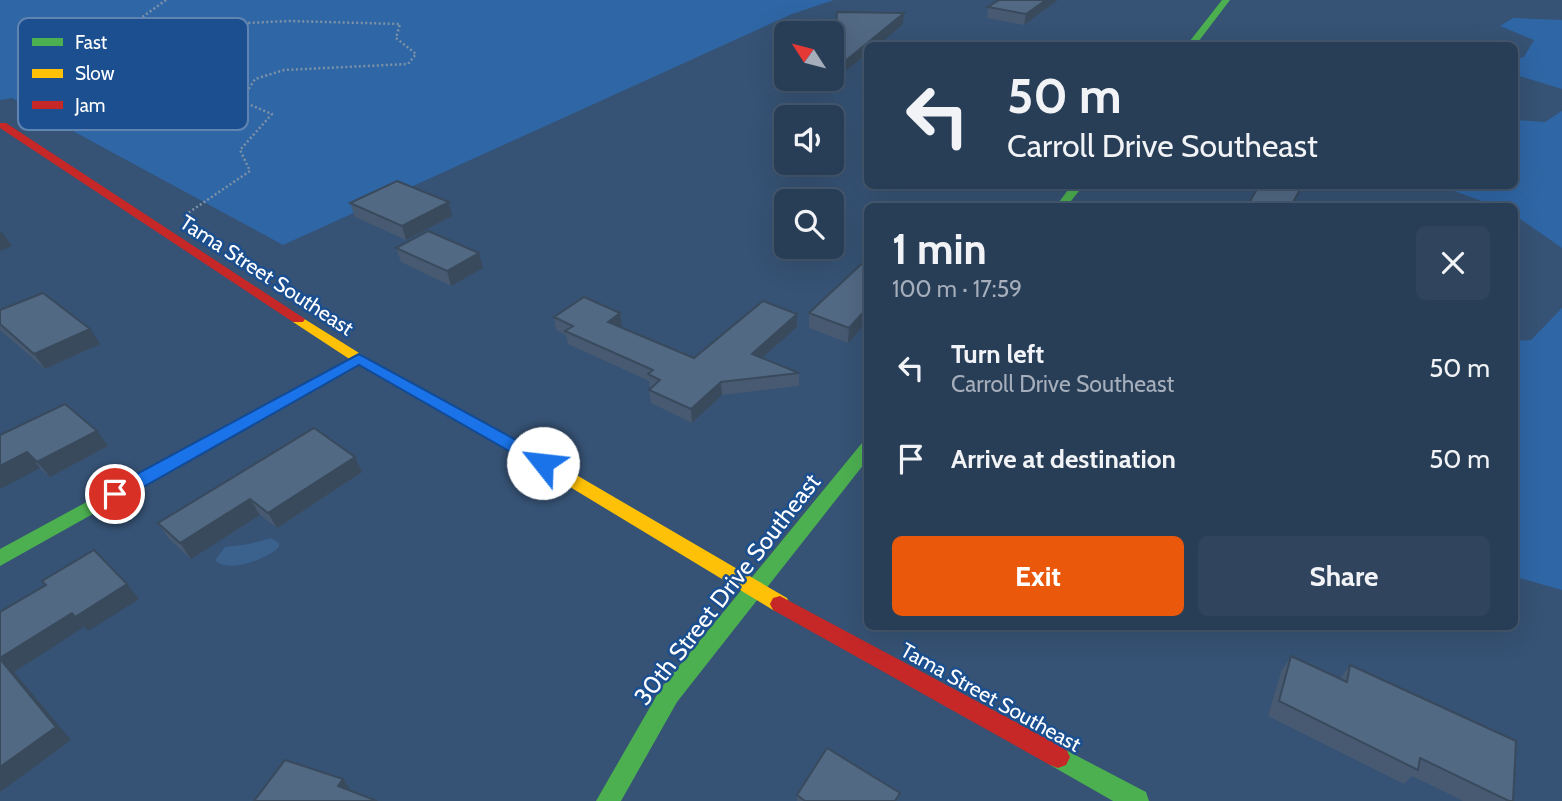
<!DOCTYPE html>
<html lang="en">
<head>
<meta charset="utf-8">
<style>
  :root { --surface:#283e57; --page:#30455d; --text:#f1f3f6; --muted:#a5aeba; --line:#44576d; --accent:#ea580c }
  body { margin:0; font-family:Cabin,sans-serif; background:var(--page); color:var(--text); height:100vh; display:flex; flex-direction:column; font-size:26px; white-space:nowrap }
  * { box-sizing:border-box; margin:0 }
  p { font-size:23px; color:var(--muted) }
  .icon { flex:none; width:38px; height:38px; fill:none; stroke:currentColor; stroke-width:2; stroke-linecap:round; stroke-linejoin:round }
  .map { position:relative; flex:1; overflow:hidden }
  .details { position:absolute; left:864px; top:203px; width:654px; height:427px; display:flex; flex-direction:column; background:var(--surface); border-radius:10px; box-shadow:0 7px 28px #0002,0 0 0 2px var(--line) }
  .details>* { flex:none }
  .top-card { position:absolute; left:864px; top:42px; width:654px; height:147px; border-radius:10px; box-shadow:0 7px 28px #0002,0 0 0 2px var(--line); background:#283e57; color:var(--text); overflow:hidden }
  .needle { width:46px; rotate:306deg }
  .controls { position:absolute; left:774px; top:21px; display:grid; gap:14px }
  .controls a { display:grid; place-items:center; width:70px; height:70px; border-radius:10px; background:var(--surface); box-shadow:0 7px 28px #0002,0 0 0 2px var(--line); font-size:35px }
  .pin { position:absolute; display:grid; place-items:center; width:60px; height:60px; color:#fff; margin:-30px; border:4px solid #fff; border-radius:50%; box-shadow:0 2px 7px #0007 }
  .me { position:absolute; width:77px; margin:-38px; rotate:299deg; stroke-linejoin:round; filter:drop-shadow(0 0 5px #0008) }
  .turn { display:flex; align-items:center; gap:24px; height:147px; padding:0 28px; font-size:32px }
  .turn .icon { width:91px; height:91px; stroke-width:2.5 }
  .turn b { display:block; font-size:49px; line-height:60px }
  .round { display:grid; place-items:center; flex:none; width:74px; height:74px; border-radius:10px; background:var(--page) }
  .overview { display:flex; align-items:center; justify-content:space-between; height:119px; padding:0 28px }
  h1 { font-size:42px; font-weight:700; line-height:52px }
  .cta { display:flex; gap:14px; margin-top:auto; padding:14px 28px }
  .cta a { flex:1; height:80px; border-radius:10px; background:var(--accent); color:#fff; font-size:28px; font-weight:700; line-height:80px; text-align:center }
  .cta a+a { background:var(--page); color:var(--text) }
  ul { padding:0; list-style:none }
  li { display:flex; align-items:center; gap:21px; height:91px; padding:0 28px }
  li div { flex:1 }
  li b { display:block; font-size:26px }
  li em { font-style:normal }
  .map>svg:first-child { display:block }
</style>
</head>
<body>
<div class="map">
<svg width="1562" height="801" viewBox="0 0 1562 801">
  <rect width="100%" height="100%" fill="#365274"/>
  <g fill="#2f66a5">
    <path d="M0,0H834L792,14L283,245L12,98L0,100Z"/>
    <path d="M1513,18L1562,20V89L1516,75V59L1524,57L1534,40L1500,26Z"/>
    <path d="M1562,111V248L1516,216V206H1496L1440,186H1516V120L1545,122Z"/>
    <path d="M1562,308V590L1516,577V341L1531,340Z"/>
  </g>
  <path fill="#3b618d" d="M271,538L279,543V547C268,559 227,574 215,560L225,547L249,544Z"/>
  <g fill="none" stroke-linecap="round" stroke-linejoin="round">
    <path stroke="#7d92a8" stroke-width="2.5" stroke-dasharray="2 2.5" stroke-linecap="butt" d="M166,0L127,28L173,35L225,24L289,21L400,24L396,38L416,54L408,64L284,70L255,79L241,101L272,114L240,150L250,171L188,213"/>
    <g fill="#4caf50" fill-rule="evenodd">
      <path d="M1222,0H1230L1195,46H1186Z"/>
      <path d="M1071,186H1083L1067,206H1056Z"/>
      <path d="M359,354L366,359L364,362L0,566V549Z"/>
      <path d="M868,441V459L677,702L621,801H596L661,688L862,443Z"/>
      <path d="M1058,746L1146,792L1149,801H1113L1050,765L1046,757L1050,749Z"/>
    </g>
    <path fill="#ffc107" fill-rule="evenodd" d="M298,315L364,356L549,459L787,598L790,604L787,610L780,612L773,610L537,467L354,362L293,322L291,319Z"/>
    <g fill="#c62828" fill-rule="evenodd">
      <path d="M0,123H6L305,319L303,322H293L0,128Z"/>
      <path d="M780,596L1066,749L1070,757L1066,765L1058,768L1050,765L773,610L770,604L773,598Z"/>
    </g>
  </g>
  <g fill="#475a72">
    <path d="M999,0H1058L1024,25L987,18L988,7Z"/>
    <path d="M350,203L452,216L406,240L355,217Z"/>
    <path d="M396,248L483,268L451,286L401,262Z"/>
    <path d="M868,258V321L848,343L809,328V313Z"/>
    <path d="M0,310L100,344L45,369L0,330Z"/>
    <path d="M620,313L622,326L621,327L694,358L797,314V327L762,358L799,373V386L722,395L692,423L651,403L649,390L651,388H650L649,381L568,344L566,335L556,330L554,317Z"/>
    <path d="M0,435L108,446L50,477Z"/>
    <path d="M362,472L277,528L260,515L191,559L169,539L158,523Z"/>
    <path d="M1291,656L1340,679L1350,665L1513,801H1463L1412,776L1404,784L1268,716L1281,672Z"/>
    <path d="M797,795L898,801H797Z"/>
  </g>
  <g fill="#394a5c">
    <path d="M1046,0H1058L1024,25L1026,14Z"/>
    <path d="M904,13L903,24L877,46H868V53L832,82L833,71Z"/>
    <path d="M449,202L452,216L406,240L402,226Z"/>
    <path d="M2,232L12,246L0,251V233Z"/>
    <path d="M479,253L483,268L451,286L447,271Z"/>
    <path d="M868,307V321L848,343L849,328Z"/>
    <path d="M620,313L622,326L610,335L608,322Z"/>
    <path d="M797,314V327L752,367V354Z"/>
    <path d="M90,329L100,344L45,369L34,354Z"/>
    <path d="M721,382L722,395L692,423L691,409Z"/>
    <path d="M97,431L108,446L50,477L37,462Z"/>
    <path d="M27,452L40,468L0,489V466Z"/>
    <path d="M355,457L362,472L277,528L268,513Z"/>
    <path d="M250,499L260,515L191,559L180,543Z"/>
    <path d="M127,584L139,599L88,631L75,617Z"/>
    <path d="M72,613L84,627L14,672L71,740L0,792V658Z"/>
    <path d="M343,779L352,792L338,786Z"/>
  </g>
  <g fill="#526984" stroke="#394a5c" stroke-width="2">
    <path d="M999,0H1046L1026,14L988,7Z"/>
    <path d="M837,12L904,13L833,71Z"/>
    <path d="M397,181L449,202L402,226L350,203Z"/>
    <path d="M1259,186H1302L1291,206H1247Z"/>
    <path d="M428,231L479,253L447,271L396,248Z"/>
    <path d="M868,258V307L849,328L809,313Z"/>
    <path d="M43,293L90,329L34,354L0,324V310Z"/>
    <path d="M584,297L620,313L608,322L694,358L763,301L797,314L752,354L799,373L721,382L691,409L649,390L660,380L648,374L653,370L565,331L573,326L554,317Z"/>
    <path d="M65,404L97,431L37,462L27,452L0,466V435Z"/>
    <path d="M314,428L355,457L268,513L250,499L180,543L158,523Z"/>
    <path d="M94,550L127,584L75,617L72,613L0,658V612L46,585L42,581Z"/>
    <path d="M1291,656L1347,682L1350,665L1516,741L1513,801H1509L1420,758L1418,770L1279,701Z"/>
    <path d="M0,659L56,727L0,767Z"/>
    <path d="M827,748L900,793L895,801H805L797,795Z"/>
    <path d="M285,760L343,779L338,786L377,801H254Z"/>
  </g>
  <path fill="#1a73e8" stroke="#114b97" stroke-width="2" d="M359,354L549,458L551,463L543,469L537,467L359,365L122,499H109L106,494L109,489Z"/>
  <g text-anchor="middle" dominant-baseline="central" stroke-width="5" stroke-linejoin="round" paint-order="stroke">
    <g font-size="21" fill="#fff" stroke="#1b4f8f">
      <text transform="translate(267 275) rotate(33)">Tama Street Southeast</text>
      <text transform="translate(991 697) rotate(29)">Tama Street Southeast</text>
    </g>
    <g font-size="24" fill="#fff" stroke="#1b4f8f">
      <text transform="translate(727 589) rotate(-52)">30th Street Drive Southeast</text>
    </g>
  </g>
  <rect x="18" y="18" width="230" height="112" rx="10" fill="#1b4f8f" stroke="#5f84b1" stroke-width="2"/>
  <rect x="32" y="38" width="31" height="8" fill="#4caf50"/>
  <rect x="32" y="69" width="31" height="9" fill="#ffc107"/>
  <rect x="32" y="101" width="31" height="8" fill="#c62828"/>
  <g font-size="19" fill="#fff">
    <text x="75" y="49">Fast</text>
    <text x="75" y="80">Slow</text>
    <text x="75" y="112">Jam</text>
  </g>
</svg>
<div class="controls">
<a><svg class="needle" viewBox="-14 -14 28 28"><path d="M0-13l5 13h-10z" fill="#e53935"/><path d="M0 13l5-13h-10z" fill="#a5aeba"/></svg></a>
<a><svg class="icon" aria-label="sound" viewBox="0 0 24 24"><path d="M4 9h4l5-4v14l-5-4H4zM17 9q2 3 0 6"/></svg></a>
<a><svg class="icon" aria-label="search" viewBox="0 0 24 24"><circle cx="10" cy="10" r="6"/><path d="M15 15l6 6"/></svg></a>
</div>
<div class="pin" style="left:115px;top:494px;background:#d93025"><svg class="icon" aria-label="arrive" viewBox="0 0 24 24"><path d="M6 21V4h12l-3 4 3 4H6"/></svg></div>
<svg class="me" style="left:543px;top:463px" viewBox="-20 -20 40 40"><circle r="19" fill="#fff"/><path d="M0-13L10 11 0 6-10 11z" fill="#1a73e8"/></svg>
<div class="top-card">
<div class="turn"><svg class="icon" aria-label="left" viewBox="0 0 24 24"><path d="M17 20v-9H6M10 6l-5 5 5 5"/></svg><div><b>50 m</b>Carroll Drive Southeast</div></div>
</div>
<section class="details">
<div class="overview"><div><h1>1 min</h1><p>100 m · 17:59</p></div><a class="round"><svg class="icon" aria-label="close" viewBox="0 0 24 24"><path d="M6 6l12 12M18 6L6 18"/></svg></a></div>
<ul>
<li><svg class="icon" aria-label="left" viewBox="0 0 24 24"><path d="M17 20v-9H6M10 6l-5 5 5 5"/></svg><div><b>Turn left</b><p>Carroll Drive Southeast</p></div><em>50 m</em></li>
<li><svg class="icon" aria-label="arrive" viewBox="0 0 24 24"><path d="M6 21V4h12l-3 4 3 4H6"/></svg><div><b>Arrive at destination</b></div><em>50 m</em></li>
</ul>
<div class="cta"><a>Exit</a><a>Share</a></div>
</section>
</div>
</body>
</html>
